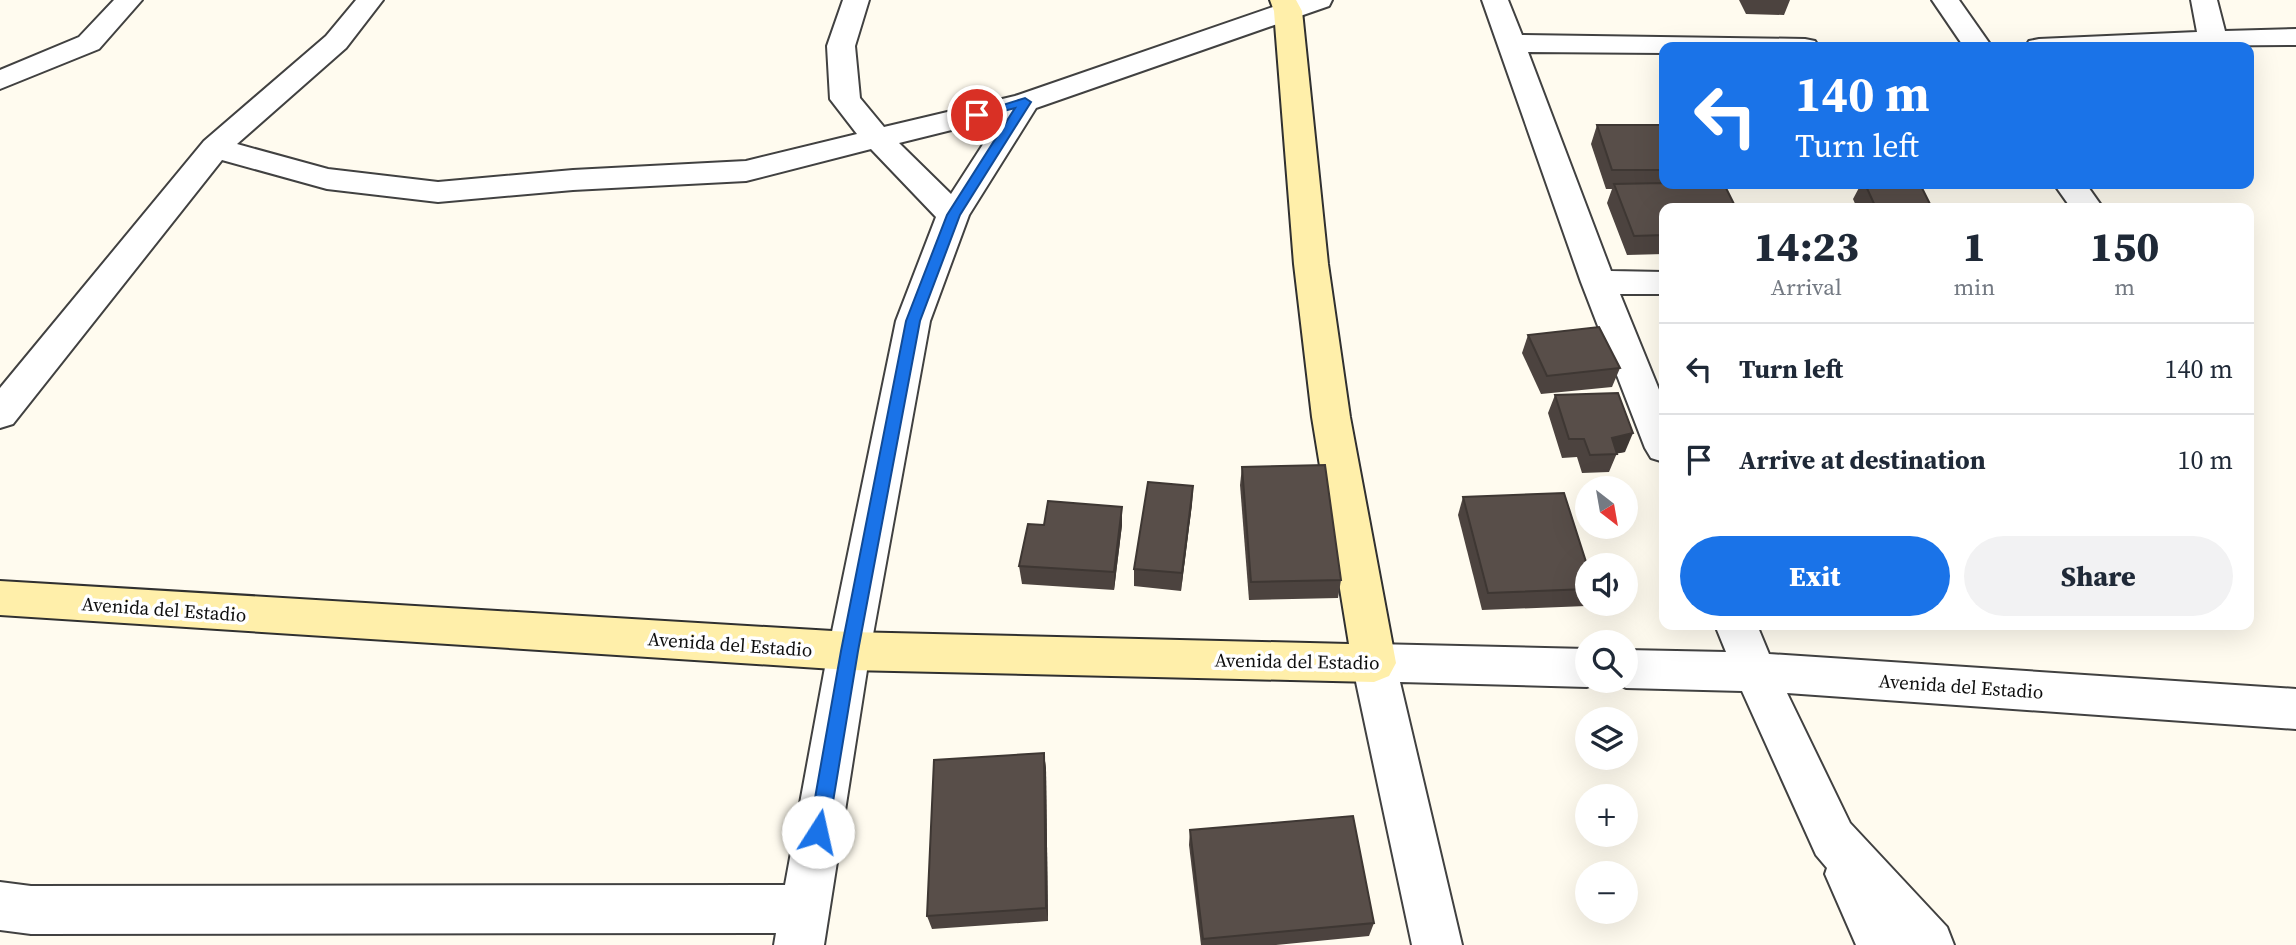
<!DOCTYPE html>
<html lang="en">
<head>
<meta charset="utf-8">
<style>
  :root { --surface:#fff; --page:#f2f2f3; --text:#1f2937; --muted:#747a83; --line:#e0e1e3; --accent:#1a73e8 }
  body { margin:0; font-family:"Source Serif 4",serif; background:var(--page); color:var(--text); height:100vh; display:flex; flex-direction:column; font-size:26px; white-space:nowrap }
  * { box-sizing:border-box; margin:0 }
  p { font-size:23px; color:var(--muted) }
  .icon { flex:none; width:38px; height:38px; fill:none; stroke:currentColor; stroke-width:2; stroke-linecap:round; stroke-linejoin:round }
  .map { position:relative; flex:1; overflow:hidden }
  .details { position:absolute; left:1659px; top:203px; width:595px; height:427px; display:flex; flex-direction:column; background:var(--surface); border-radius:14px; box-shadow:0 7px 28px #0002 }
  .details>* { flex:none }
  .guide { position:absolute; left:1659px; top:42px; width:595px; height:147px; border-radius:14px; box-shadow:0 7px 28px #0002; background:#1a73e8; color:#fff; overflow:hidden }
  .needle { width:46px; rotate:149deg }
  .fabs { position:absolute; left:1575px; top:476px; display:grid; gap:14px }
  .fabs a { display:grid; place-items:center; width:63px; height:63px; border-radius:50%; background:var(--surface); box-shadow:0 7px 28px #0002; font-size:35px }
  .pin { position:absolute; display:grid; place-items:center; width:60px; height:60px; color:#fff; margin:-30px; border:4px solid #fff; border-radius:50%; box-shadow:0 2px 7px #0007 }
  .me { position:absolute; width:77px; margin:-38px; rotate:10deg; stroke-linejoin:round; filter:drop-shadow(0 0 5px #0008) }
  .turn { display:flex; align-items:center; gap:24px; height:147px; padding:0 21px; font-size:32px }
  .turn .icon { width:91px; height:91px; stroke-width:2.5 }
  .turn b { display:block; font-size:49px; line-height:60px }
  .eta { display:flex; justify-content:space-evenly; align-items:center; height:119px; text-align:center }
  .eta b { font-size:42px; font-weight:800; line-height:49px }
  .action { display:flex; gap:14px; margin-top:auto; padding:14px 21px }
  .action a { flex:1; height:80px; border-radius:42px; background:var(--accent); color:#fff; font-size:28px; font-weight:800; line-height:80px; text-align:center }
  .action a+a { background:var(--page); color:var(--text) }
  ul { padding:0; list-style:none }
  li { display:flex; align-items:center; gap:21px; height:91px; padding:0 21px; border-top:2px solid var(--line) }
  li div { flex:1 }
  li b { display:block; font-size:26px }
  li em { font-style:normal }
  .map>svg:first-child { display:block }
</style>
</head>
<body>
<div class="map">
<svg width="2296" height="945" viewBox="0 0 2296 945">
  <rect width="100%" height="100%" fill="#fffbef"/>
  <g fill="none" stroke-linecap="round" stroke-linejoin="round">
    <defs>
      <g id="street">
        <path d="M114,0H142L99,49L0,89V70L79,37Z"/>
        <path d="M356,0H383L346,48L237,144L328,169L438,182L573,170L746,161L857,134L830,99L827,46L843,0H869L855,46L860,98L884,127L1015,96L1293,0H1332L1329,6L1036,108L969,215L930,321L870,651L824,945H774L776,933L31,934L0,930V882L31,886L785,885L828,651L896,321L936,217L871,149L746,181L573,190L438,202L327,189L222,160L13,424L0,428V388L204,141L326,36ZM1000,118L951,194L899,143Z"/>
        <path d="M1482,0H1508L1522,35L1805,39L1815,41L1819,47H1664V53L1528,52L1611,271L1664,272V294H1620L1664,402V462L1651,458L1645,448L1581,282Z"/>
        <path d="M1932,0H1959L1992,47H1964Z"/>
        <path d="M2191,0H2217L2225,31L2296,29V45L2025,47L2029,41L2039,39L2197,32Z"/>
        <path d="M2054,184H2086L2103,208H2071Z"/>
        <path d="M1715,625H1757L1769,654L2296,689V729L1787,693L1850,823L1947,927L1954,945H1856L1825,874L1827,868L1816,855L1742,691L1626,688L1610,681H1626V650L1726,652Z"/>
        <path d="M1374,644L1587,649V681H1603L1587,687L1400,682L1462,945H1412L1352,663L1359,650Z"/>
      </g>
      <path id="secondary" d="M1270,0H1296L1302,11L1328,264L1350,417L1396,663L1389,676L1374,682L849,670L0,615V581L849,632L1349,644L1312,417L1294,264L1274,11Z"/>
    </defs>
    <use href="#street" stroke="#414141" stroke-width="4"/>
    <use href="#secondary" stroke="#303030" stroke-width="4"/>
    <use href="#street" fill="#fff" fill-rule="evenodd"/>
    <use href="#secondary" fill="#ffefaa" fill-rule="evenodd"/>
  </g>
  <g fill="#4c433f">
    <path d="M1739,0H1790L1784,15L1746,14Z"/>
    <path d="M1597,125H1664V254L1627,255L1607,203L1612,189H1606L1591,144Z"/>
    <path d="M1861,184H1920L1932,208H1857L1853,199Z"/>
    <path d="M1528,335L1620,368L1612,387L1541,394L1522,353Z"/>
    <path d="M1555,395L1625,452L1617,453L1609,472L1582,473L1577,457L1562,458L1548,413Z"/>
    <path d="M1242,467L1341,580L1338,598L1249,600L1240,485Z"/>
    <path d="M1193,486L1192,504L1181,591L1134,586V569Z"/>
    <path d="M1463,497L1587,565V604L1586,606L1482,610L1458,515Z"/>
    <path d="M1044,525H1122L1114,590L1022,584L1019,566Z"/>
    <path d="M1044,753L1046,769L1048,921L932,929L927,916Z"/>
    <path d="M1190,830L1374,923L1369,936L1276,945H1201L1189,845Z"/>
  </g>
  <g fill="#3e3733">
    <path d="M1633,433L1625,452L1615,454L1612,438Z"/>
    <path d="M1193,486L1192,504L1181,591L1182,573Z"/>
    <path d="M1122,507V525L1114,590V572Z"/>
    <path d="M1044,753L1046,769L1048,921L1046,908Z"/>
  </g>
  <g fill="#584e49" stroke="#3e3733" stroke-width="2">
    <path d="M1597,125H1664V170H1612Z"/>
    <path d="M1664,183L1724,184L1736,208H1664V235L1634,236L1614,184Z"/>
    <path d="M1865,184H1920L1932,208H1876Z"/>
    <path d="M1599,327L1620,368L1547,376L1528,335Z"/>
    <path d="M1618,393L1633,433L1612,438L1617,454L1590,455L1584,439H1569L1555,395Z"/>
    <path d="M1325,465L1341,580L1251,582L1242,467Z"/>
    <path d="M1148,482L1193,486L1182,573L1134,569Z"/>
    <path d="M1564,493L1587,565V589L1488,593L1463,497Z"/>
    <path d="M1048,501L1122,507L1114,572L1019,566L1028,524L1044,525Z"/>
    <path d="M1044,753L1046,908L927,916L934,760Z"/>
    <path d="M1353,816L1374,923L1203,939L1190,830Z"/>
  </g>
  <path fill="#1a73e8" stroke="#114b97" stroke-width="2" d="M1025,98L1031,102L960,215L920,321L858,651L828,832L825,839L818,841L811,839L809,832L841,651L906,321L947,215L1015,108L977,118L971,115Z"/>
  <g text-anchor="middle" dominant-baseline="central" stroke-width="7" stroke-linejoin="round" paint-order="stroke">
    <g font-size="19" fill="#0e0e0e" stroke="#fff">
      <text transform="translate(164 609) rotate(4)">Avenida del Estadio</text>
      <text transform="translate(730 644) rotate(4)">Avenida del Estadio</text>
      <text transform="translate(1297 661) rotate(1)">Avenida del Estadio</text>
      <text transform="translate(1961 686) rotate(4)">Avenida del Estadio</text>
    </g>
  </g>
</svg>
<div class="fabs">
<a><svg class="needle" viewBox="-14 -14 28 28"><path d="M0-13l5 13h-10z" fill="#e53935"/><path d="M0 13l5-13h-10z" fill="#747a83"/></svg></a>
<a><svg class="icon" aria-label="sound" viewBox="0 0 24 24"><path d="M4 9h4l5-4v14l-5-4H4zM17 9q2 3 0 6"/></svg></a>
<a><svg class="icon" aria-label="search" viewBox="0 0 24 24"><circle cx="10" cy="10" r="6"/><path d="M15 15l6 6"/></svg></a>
<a><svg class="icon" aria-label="layers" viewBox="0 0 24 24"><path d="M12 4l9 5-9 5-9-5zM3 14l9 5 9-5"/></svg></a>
<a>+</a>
<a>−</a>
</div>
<div class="pin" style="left:977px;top:115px;background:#d93025"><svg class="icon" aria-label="arrive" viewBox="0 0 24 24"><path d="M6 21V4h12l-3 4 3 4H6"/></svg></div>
<svg class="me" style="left:818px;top:832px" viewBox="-20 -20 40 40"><circle r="19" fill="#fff"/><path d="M0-13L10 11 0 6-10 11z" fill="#1a73e8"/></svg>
<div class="guide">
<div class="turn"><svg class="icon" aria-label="left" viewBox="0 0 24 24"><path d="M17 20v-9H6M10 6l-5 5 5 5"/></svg><div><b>140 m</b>Turn left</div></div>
</div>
<section class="details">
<div class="eta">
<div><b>14:23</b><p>Arrival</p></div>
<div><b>1</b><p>min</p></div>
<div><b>150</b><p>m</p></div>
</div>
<ul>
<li><svg class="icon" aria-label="left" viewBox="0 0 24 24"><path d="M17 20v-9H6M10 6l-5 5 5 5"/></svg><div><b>Turn left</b></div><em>140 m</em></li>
<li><svg class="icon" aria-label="arrive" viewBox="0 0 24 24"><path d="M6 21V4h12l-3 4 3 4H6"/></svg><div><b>Arrive at destination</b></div><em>10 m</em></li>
</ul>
<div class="action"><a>Exit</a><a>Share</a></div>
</section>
</div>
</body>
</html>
